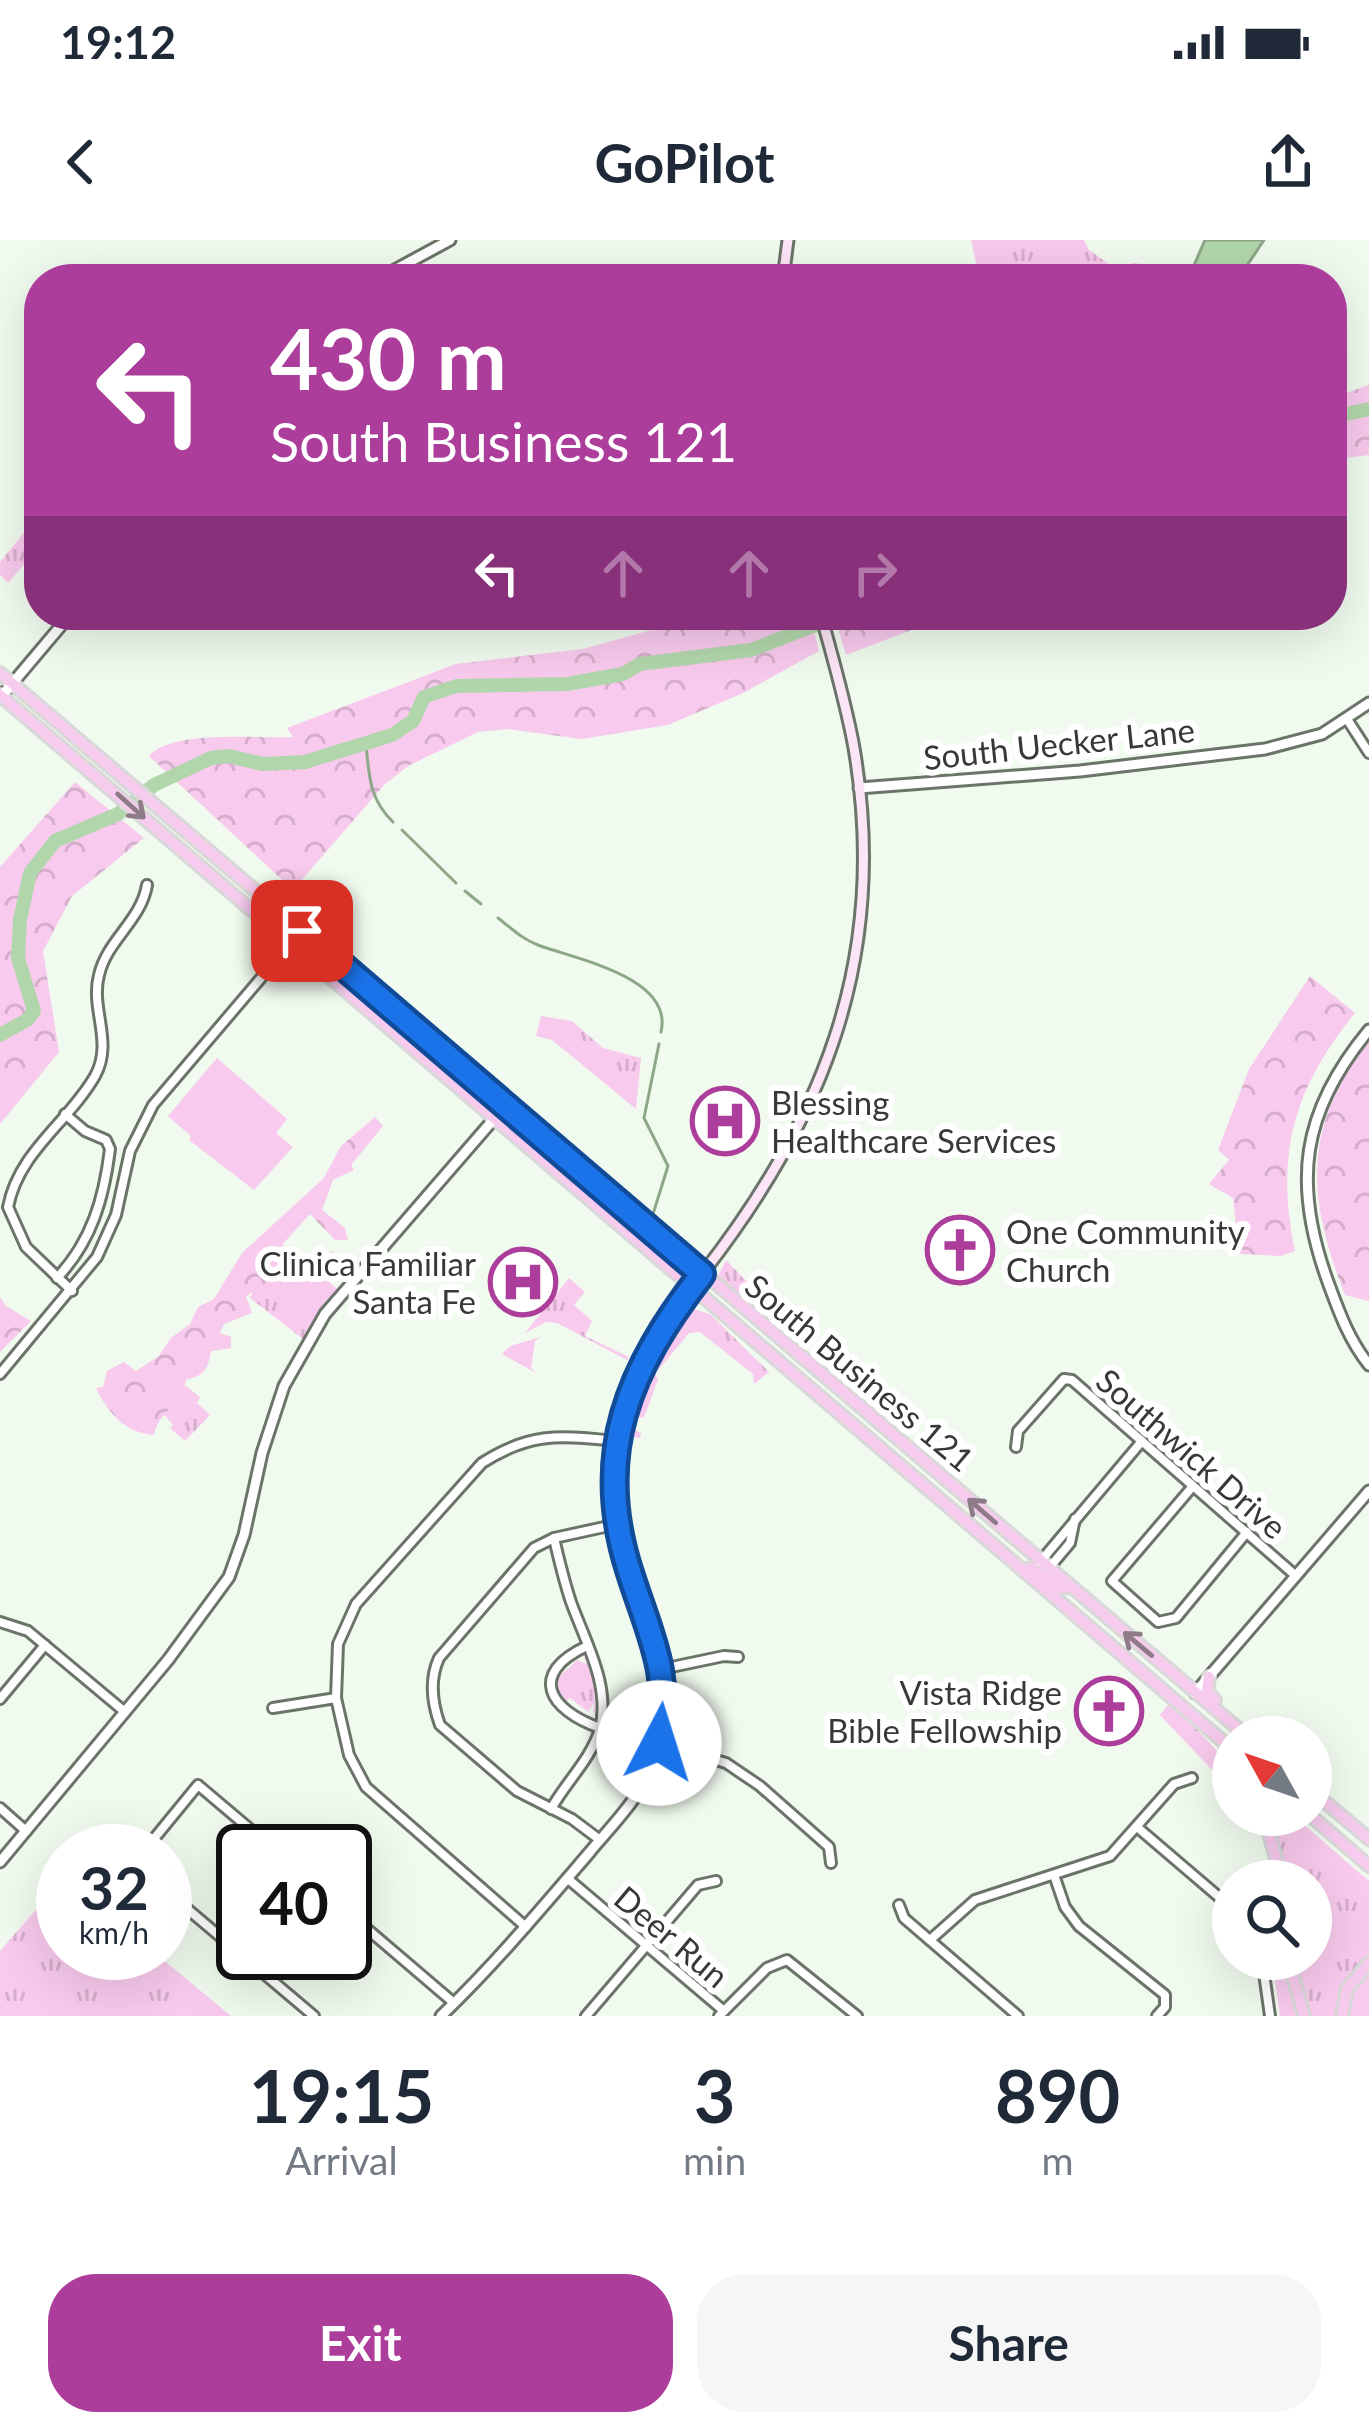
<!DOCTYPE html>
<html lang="en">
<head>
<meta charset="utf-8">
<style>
  :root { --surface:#fff; --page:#f6f6f7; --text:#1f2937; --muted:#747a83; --accent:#ac3d9a }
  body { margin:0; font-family:Lato,sans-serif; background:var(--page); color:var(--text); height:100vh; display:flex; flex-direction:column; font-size:45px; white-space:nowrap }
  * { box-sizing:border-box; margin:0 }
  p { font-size:39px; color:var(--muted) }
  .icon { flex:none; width:66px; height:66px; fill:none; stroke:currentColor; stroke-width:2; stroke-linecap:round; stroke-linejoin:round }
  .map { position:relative; height:1776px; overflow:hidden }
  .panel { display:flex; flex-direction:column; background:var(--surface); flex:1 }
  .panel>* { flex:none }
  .hud { position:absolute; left:24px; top:24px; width:1323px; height:366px; border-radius:48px; box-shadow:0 12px 48px #0002; background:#ac3d9a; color:#fff; overflow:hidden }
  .needle { width:78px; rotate:310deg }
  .fabs { position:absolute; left:1212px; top:1476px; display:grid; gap:24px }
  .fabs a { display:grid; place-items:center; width:120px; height:120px; border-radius:50%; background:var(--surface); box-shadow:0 12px 48px #0002; font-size:60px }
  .speed { position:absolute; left:36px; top:1584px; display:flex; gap:24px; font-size:60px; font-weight:700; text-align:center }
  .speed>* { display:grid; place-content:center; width:156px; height:156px; border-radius:50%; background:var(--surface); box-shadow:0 12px 48px #0002; line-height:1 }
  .speed small { font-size:30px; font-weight:400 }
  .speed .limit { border:6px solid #111; border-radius:18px; background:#fff; color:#111 }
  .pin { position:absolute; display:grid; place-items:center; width:102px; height:102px; color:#fff; margin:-51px; border-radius:24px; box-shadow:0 6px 18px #0006 }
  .me { position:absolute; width:132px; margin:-66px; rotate:5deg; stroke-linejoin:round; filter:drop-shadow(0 0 9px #0008) }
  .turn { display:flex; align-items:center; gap:42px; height:252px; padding:0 48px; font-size:54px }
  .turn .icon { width:156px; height:156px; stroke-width:2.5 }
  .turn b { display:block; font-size:84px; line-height:102px }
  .lanes { display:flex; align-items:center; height:114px; padding:0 48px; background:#0003; justify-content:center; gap:60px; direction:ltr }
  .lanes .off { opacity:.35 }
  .eta { display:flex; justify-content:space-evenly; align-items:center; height:204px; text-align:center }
  .eta b { font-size:72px; font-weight:700; line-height:84px }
  .action { display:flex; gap:24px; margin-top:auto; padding:24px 48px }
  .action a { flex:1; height:138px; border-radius:48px; background:var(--accent); color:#fff; font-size:48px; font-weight:700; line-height:138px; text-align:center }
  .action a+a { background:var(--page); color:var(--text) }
  .status { display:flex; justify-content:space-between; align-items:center; height:84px; padding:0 60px; background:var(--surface); direction:ltr }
  .status svg { height:33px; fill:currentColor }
  header { display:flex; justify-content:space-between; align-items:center; height:156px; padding:0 48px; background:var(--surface); font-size:54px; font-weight:700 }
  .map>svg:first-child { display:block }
</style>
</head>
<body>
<div class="status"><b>19:12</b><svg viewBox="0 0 49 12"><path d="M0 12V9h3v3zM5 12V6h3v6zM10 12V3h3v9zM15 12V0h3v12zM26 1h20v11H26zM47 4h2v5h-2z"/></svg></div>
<header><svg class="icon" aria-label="back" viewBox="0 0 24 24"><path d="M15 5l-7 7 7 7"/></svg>GoPilot<svg class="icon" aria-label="share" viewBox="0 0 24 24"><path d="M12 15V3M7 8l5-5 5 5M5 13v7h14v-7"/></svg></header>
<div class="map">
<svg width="1369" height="1776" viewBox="0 0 1369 1776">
  <defs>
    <pattern id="grass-tufts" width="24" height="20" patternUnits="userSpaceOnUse" patternTransform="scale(3)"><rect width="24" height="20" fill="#f8caed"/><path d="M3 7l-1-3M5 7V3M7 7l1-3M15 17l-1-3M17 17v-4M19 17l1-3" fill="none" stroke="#d5aecc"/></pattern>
    <pattern id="forest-crowns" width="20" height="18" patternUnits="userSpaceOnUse" patternTransform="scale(3)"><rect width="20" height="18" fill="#f8caed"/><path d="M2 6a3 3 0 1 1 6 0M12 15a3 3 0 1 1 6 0" fill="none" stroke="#d5aecc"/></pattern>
  </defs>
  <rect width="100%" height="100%" fill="#f0faee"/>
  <g fill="url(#grass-tufts)">
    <path d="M971,0H1084L1089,10L1119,31V39H975L977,27Z"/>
    <path d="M27,289L39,299V307L8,343L0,335V322Z"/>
    <path d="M541,776L572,781L603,808L641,818L636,869L552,800L536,796Z"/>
    <path d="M281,1003L316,1032L332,1011L337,1015L321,1034L339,1051L303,1099L250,1058Z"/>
    <path d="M726,1020L754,1049L747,1059H742L718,1036Z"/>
    <path d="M569,1038L585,1052L574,1065L592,1081L585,1096L629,1117L627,1120L557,1083L546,1082L525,1093Z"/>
    <path d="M690,1068L710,1074L769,1132L754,1144L753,1134L700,1092L689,1093L655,1134L658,1139L644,1178L638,1177L633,1189L641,1193L640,1198L629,1196C623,1149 664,1102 690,1068Z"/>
    <path d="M541,1097L535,1101L531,1128L536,1133L502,1114L510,1106Z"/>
    <path d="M186,1146L200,1157L197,1163L210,1175L185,1201L170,1188L173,1185L162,1172Z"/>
    <path d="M584,1418H586C592,1436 597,1452 595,1471L593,1472L594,1463L588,1472L570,1458L565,1463C556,1453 555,1438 562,1427L560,1436L577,1420L587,1424Z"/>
    <path d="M1168,1465C1194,1487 1233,1516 1233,1552L1160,1475Z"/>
    <path d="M1268,1575H1293L1369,1641V1721L1346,1745L1338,1776H1311L1293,1719H1311V1641H1287Z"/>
    <path d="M59,1643H63V1713H155L231,1776H0V1711Z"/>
    <path d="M1272,1719H1283L1296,1776H1280Z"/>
    <path d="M1369,1733V1776H1347L1353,1752Z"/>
  </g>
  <g fill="url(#forest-crowns)">
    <path d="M1133,23L1162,26L1165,39H1112L1115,29Z"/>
    <path d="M1369,145V215L1332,220V158Z"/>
    <path d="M705,375H810L819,411L743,453L668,485L582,499L507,489L478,492L408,526L384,545L293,650L149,516C173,489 256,499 293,497L287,488L456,424L583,409Z"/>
    <path d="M834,375H951L846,415Z"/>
    <path d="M75,542L144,598L72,656L43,711L59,812L0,884V627Z"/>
    <path d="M1310,736L1355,773C1293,849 1275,915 1295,1011L1281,1016L1239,1014L1233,958L1209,944L1229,920L1218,910L1249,829Z"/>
    <path d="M1369,802V1061L1345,1055C1307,958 1301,888 1369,802Z"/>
    <path d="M375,877L383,886L351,925L354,930L333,940L322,970L345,988L348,1000H335L310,974L281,1006L285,1016L270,1029L272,1042L246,1056L252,1073L224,1084L220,1093L231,1097V1108L211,1111C208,1130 204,1135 186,1140C184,1162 158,1172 154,1195C125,1193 108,1173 96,1148L103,1147L107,1131L124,1122L136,1131L159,1116L171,1098L190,1084L198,1067L214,1059L242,1013L324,938L341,906Z"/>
    <path d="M0,1057L6,1066L31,1081L0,1112Z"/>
  </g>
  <path fill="#f8caed" d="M217,818L287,879L276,893L293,907L254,950L189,900L191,896L168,876Z"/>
  <path fill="#b2d6ac" stroke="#8da788" stroke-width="3" d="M1205,0H1264L1238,39H1188Z"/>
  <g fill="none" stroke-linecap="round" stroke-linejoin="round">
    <g stroke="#8da788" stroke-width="3">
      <path d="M366,504C369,535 369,559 393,582"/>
      <path d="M402,590L456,643"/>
      <path d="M465,651L481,664"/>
      <path d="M498,678C511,688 522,699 538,705C575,719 674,737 661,792"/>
      <path d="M653,974L668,926L644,878L659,804"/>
    </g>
    <g stroke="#b2d6ac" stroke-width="14">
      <path d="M1332,177L1369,169"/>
      <path d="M0,795L27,780L34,771L18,718L20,680L30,633L55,601L118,574L154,545L211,518L229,516L262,524L305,522L392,495L413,481L424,457L456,446L567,444L623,434L640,424L751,410L810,387L856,375"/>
    </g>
    <defs>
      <g id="minor">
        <path d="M1347,479L1369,513"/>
        <path d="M57,1038C92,1001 104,958 110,909L106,900L85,891L65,874"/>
        <path d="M72,1051L26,1007L8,967C19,911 68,883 95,836C114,802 90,769 99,735C107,700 141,681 147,645"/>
        <path d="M0,1134L97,1017L116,975L130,911L153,865L301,691"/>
        <path d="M1016,1207L1018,1191L1064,1139L1072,1140L1296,1336"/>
        <path d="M1193,1246L1112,1341L1158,1382L1176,1378L1247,1292"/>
        <path d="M1040,1322L1142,1201"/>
        <path d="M1049,1328L1070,1303L1075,1279"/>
        <path d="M0,1382L28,1391L125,1472"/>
        <path d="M587,1406C527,1434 549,1470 600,1488"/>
        <path d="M662,1429L724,1416L738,1417"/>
        <path d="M0,1459L45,1405"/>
        <path d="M273,1468L336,1458"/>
        <path d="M659,1503L726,1523L760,1546L829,1607L831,1623"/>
        <path d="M0,1568L26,1591"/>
        <path d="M551,1569C566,1542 591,1519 600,1489C611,1446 585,1401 571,1362C564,1341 559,1320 554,1298"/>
        <path d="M1137,1587L1233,1669"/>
        <path d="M600,1600L572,1579L517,1551L440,1485C432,1463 429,1440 439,1418L534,1308L554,1298L618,1284"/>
        <path d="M144,1611L198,1545L276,1611"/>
        <path d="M1054,1635L1065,1667L1079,1686L1165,1755V1767L1157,1776"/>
        <path d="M567,1638L724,1771"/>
        <path d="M165,1650L314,1776"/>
        <path d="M899,1665L904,1678L1018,1776"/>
        <path d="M345,1670L454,1763"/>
        <path d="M526,1687L366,1547L349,1515L336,1458L338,1404L356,1364L482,1223C532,1191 561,1196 617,1201"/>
        <path d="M930,1700L975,1660L1110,1616L1174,1544L1192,1538"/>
        <path d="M1262,1719L1270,1776"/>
        <path d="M586,1776L698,1645L716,1641"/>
        <path d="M719,1776L767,1728L787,1720L857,1776"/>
      </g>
      <g id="tertiary">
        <path d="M378,39L450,0"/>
        <path d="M0,458L70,375"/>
        <path d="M859,548L1080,531L1265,509L1322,494L1369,463"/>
        <path d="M1369,790C1301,872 1292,943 1328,1042C1339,1072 1349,1100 1369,1125"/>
        <path d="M1195,1453L1369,1251"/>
        <path d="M0,1622L168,1420L229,1337L244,1295L262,1213L284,1146L325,1074L506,865"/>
        <path d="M441,1776C494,1725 541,1669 589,1613C612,1585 640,1559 652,1524C680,1447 651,1401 629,1330C595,1220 625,1136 691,1048"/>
      </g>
      <g id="secondary">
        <path d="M783,39L788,0"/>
        <path d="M691,1048C822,886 890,719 854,508C846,463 833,419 821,375"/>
      </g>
      <g id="primary">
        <path d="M0,433L1248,1497"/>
        <path d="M0,455L1233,1510"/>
        <path d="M1023,1330L1032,1328L1059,1348L1070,1347"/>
        <path d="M1209,1437L1207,1451L1215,1460"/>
        <path d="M1311,1550L1369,1599"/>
        <path d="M1264,1575L1282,1641"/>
        <path d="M1310,1575L1369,1626"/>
        <path d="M1288,1719L1304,1776"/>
        <path d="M1342,1776L1347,1749L1369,1723"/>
      </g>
    </defs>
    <use href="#minor" stroke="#6b7469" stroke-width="14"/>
    <use href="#tertiary" stroke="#6b7469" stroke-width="15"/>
    <use href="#secondary" stroke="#6b7469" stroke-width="15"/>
    <use href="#primary" stroke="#d7d8d7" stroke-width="16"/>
    <use href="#minor" stroke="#fff" stroke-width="8"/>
    <use href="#tertiary" stroke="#fff" stroke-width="9"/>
    <use href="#secondary" stroke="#fbe5f6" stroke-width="9"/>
    <use href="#primary" stroke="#f7cbee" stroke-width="10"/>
  </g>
  <defs><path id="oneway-shaft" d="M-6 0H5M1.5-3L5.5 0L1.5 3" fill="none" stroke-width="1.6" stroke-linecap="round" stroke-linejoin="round" transform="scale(3)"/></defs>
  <g stroke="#8d7b88">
    <use href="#oneway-shaft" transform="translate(131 566) rotate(42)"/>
    <use href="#oneway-shaft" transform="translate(982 1271) rotate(-139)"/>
    <use href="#oneway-shaft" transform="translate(1138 1404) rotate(-140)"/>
  </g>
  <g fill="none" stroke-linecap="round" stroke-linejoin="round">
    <defs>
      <path id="route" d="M302,691L702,1034C629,1128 591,1214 630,1333C650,1396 672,1434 659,1503"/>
    </defs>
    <use href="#route" stroke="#114b97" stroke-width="30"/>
    <use href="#route" stroke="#1a73e8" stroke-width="21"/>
  </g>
  <defs>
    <symbol id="hospital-ring" viewBox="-11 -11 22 22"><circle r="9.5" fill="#fff" stroke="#ac3d9a" stroke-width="1.5"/><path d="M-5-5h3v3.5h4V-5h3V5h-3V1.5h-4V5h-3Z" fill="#ac3d9a"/></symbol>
    <symbol id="church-ring" viewBox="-11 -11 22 22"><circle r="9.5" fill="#fff" stroke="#ac3d9a" stroke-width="1.5"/><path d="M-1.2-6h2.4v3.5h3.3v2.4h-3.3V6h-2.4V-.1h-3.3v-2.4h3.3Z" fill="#ac3d9a"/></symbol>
  </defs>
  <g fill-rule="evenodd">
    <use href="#hospital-ring" x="687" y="843" width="76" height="76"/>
    <use href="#church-ring" x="922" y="972" width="76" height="76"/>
    <use href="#hospital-ring" x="485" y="1004" width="76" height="76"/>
    <use href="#church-ring" x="1071" y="1433" width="76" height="76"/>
  </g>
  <g text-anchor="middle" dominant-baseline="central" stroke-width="12" stroke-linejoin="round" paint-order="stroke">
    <g font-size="33" fill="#363a35" stroke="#fff">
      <text transform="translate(1059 503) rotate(-6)">South Uecker Lane</text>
      <text transform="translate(860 1132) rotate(40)">South Business 121</text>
      <text transform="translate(1192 1213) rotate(41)">Southwick Drive</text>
      <text transform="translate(672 1696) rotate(40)">Deer Run</text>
    </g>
    <g font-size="33" fill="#363a35" stroke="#fff" text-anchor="start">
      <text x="771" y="862">Blessing<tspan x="771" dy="38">Healthcare Services</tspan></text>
      <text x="1006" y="991">One Community<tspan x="1006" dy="38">Church</tspan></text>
      <text x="476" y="1023" text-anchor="end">Clinica Familiar<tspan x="476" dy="38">Santa Fe</tspan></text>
      <text x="1062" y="1452" text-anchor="end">Vista Ridge<tspan x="1062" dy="38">Bible Fellowship</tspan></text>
    </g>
  </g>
</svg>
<div class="fabs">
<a><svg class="needle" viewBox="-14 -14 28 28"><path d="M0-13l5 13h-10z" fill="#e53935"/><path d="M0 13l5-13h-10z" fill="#747a83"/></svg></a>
<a><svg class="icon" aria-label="search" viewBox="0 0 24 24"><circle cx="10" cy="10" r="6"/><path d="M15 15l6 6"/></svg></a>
</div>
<div class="speed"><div>32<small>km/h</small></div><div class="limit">40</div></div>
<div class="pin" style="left:302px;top:691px;background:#d93025"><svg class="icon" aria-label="arrive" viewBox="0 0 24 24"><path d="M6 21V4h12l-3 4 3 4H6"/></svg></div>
<svg class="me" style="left:659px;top:1503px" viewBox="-20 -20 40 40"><circle r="19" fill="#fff"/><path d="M0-13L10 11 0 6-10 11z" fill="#1a73e8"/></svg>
<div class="hud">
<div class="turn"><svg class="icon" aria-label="left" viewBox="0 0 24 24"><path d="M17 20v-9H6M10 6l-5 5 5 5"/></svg><div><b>430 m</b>South Business 121</div></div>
<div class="lanes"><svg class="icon" aria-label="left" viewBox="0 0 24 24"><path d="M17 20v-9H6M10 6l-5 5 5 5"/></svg><svg class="icon off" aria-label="ahead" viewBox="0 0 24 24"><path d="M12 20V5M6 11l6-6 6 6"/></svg><svg class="icon off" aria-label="ahead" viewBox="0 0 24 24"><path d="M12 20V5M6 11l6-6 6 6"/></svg><svg class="icon off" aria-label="right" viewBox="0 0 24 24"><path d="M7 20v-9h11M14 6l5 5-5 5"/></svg></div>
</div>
</div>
<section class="panel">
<div class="eta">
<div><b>19:15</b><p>Arrival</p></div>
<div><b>3</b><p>min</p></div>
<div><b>890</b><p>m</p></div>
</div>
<div class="action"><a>Exit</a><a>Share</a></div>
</section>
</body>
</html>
